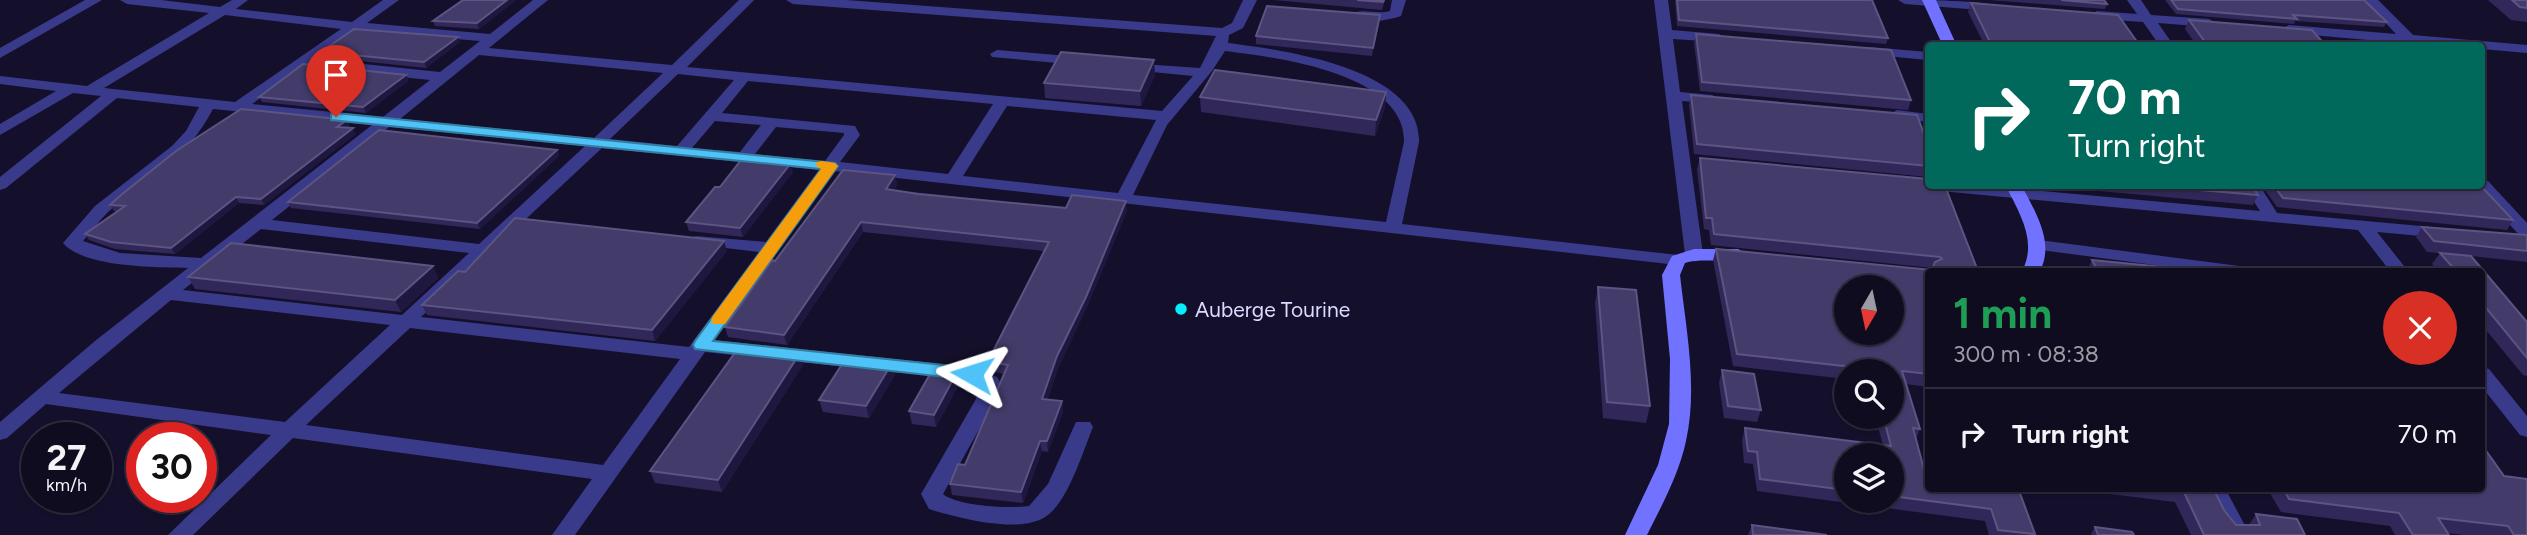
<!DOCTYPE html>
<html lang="en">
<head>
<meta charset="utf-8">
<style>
  :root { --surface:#0f0c20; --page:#181529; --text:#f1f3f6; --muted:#9b9ba5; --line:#2f2c3e }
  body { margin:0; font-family:Figtree,sans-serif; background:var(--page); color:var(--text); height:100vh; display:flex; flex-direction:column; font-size:26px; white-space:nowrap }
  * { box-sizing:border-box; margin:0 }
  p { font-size:23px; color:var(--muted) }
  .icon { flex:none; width:38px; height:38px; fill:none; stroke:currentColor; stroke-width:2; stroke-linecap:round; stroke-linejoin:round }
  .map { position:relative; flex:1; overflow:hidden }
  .details { position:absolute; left:1925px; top:268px; width:560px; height:224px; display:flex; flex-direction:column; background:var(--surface); border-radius:7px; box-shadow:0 2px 5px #0004,0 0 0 2px var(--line) }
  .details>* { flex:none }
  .hud { position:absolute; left:1925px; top:42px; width:560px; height:147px; border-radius:7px; box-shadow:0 2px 5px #0004,0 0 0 2px var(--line); background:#00695c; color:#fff; overflow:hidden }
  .needle { width:46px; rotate:189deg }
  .buttons { position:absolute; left:1834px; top:275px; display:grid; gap:14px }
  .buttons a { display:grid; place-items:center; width:70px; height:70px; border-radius:50%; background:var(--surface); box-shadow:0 2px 5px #0004,0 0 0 2px var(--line); font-size:35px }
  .speed { position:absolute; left:21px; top:422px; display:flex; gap:14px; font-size:35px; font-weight:700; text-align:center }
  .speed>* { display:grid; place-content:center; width:91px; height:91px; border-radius:50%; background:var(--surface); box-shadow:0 2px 5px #0004,0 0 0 2px var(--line); line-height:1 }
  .speed small { font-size:18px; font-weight:400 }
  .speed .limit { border:10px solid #d22; background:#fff; color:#111 }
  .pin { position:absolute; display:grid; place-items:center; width:60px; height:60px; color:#fff; margin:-72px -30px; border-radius:50% 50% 50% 0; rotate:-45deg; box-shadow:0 0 7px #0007 }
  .pin .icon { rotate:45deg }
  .me { position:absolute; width:77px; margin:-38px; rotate:276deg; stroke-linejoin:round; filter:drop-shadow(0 0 5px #0008) }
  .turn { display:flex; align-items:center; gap:24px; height:147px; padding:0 28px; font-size:32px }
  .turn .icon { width:91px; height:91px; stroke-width:2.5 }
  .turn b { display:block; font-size:49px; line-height:60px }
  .round { display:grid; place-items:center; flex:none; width:74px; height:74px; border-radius:37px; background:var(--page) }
  .headline { display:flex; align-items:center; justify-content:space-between; height:119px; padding:0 28px }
  h1 { font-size:42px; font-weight:700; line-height:52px; color:#1e9e55 }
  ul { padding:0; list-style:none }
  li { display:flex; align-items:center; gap:21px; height:91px; padding:0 28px; border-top:2px solid var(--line) }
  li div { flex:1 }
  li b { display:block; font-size:26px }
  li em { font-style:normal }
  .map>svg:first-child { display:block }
</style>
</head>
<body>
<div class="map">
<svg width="2527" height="535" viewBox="0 0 2527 535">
  <rect width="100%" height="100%" fill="#14102b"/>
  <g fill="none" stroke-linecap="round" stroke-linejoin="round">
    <g fill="#3a3a8b" fill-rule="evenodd">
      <path d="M85,0H102L0,58V48Z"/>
      <path d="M120,0H161L220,7L232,0H248L236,9L352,22L383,0H399L367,23L490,34L533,0H548L489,48L672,65L739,0H754L687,67L1162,111L1193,76L1132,70L1125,66L1127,63L1200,68L1216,36L793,4L786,0H846L1222,28L1232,23L1243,0H1257L1243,28L1229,35L1228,43C1283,50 1421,68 1419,142L1402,224L1678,255L1687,260L1678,265L834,171L714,340L972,367L997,377L1000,382L996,399L943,494C957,506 1010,509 1029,506L1048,484L1076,422H1090L1093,427C1083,451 1068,503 1045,517C1019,534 958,518 929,509L921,494L976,399L980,385L969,380L705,352L575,535H552L592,479L293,438L193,535H168L271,435L46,404L7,438L0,440V422L95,341L188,268C156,267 85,268 63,243L95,206L172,146L186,131L199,107L117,98L6,188L0,190V177L101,96L73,93L0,135V124L56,91L0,84V76L87,86L209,13L127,4ZM225,15L341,29L235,102L104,88ZM357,31L480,41L440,72L316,59ZM1225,51C1275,57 1406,73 1404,142L1386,222L1133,195L1167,125L1212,71ZM479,55L663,73L594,138L400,119ZM305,67L430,80L383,117L252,104ZM678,74L734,80L677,146L610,139ZM748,81L993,104L948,174L840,162L860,135L855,126L722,113ZM1007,106L1156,120L1118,193L963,176ZM213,109L372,125L201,258L120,253L83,241C91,232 99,221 108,212C149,175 186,161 213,109ZM715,121L761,125L740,152L692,148ZM389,127L585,146L479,244L272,220ZM776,127L844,133V135L825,161L755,154ZM602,148L819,170L766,242L695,236L692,240L701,245L759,252L689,347L421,317ZM261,229L469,253L402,315L183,290ZM171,300L390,325L285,422L59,393ZM410,328L680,359L603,465L306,425Z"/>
      <path d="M1392,0H1406L1401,16C1386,21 1362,25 1349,15C1360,7 1377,15 1390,11Z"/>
      <path d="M1654,0H1668L1672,30L1719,34L1726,38L1719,42L1673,39L1680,92L1712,95L1719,99L1712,103L1682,101L1703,254L1694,259L1685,254Z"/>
      <path d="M1898,0C1919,0 1987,0 2000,7L1993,11L1905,4Z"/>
      <path d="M2127,0H2141L2151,15L2209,19L2216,23L2209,27L2158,23L2174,46H2160L2143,22L2097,19L2090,15L2097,11L2137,14Z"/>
      <path d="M2364,0H2378L2413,35L2527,45V53L2482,49V46H2436L2289,33L2282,29L2289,25L2396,34Z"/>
      <path d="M1869,47L1928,52V60L1864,54L1862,51Z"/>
      <path d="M997,50L1080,57L1087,61L1080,65L992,57L990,54Z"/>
      <path d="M1897,110L1928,114V122L1892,118L1889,115Z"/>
      <path d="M2482,179L2488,181L2527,223V238L2521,237L2476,187L2475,186H2482Z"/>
      <path d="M1932,186H1987L2260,211L2244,186H2260L2277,213L2443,228L2451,233L2443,238L2377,232L2408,271H2390L2358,230L1940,191Z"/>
      <path d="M2039,240L2239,266L2248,271H2200L2033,249L2030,245L2033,241Z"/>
      <path d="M2482,367L2489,369L2527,416V437L2520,435L2482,387Z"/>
      <path d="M2204,488H2225L2250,535H2228Z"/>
    </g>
    <g fill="#7172ff" fill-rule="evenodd">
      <path d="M1922,0H1936L1957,46H1943Z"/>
      <path d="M2006,186H2022C2035,212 2055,242 2040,271H2022C2038,241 2019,213 2006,186Z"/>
      <path d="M1694,249H1738L1747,254C1736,265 1702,257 1685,263L1680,275C1686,329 1698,387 1686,441C1679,474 1662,505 1647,535H1625L1658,465L1669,424L1670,359L1662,275L1672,256Z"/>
    </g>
  </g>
  <g fill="#312859" fill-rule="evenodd">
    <path d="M463,0H516L479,29L435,26L433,21Z"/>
    <path d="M1274,0H1385L1382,10Z"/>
    <path d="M1675,0H1872L1888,38L1886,44L1677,26Z"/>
    <path d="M1989,0H2104L2107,4L2105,9Z"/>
    <path d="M2165,0H2364L2387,22L2384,27L2295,21L2294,24L2176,14Z"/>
    <path d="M2488,0H2527V22L2511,20Z"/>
    <path d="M1971,3L2140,46H1985L1968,12Z"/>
    <path d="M2189,20L2326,46H2197L2185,29Z"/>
    <path d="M1379,23L1372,56L1256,44V36Z"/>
    <path d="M1696,34L1911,100L1908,110L1700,91L1694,43Z"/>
    <path d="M460,42L426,68L323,57L321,52Z"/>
    <path d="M1155,75L1141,106L1045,98L1044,83Z"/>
    <path d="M409,80L366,113L262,102L259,97Z"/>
    <path d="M1386,92L1385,107L1375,136L1201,112L1200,97Z"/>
    <path d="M1691,95L1928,145V177L1694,154L1689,104Z"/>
    <path d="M347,120L349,125L347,128L356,134L264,205L239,203L175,254L115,249L89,240L85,234L118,211H114L110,205Z"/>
    <path d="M557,150L559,156L480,229L291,208L288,202Z"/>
    <path d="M1700,158L1978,271H1928V387L1906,384L1920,429L1916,439L1926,477L2018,488L2035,534V535H1989L1985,521L1757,491L1753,464L1744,463L1742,440L1745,428L1883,445L1875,416H1892V371H1846V379L1733,366L1713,260L1716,249L1932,270L1933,268L1711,245L1709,230L1704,229L1697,169ZM1846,455H1892V500H1846Z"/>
    <path d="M793,172L743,237L689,231L686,222L720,187Z"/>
    <path d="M895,175L897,185L894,190L1066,208L1127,211L1087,307L1059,366L1047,400L1062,401L1063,412L1048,452L1042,451L1023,503L952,495L950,484L965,465L1004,374L990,371L988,361L1044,251L863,232L787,345L728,337L725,327L775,261Z"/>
    <path d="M2044,186H2252L2258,195L2253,205Z"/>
    <path d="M2262,186H2481L2513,220L2507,230L2277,207Z"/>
    <path d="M2422,227L2527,235V262L2471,256L2527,322V376L2523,375L2482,325V271H2438L2432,264L2440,253L2427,252L2416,237Z"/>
    <path d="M727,251L655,341L427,315L422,305L465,272Z"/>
    <path d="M2092,260L2205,271H2087Z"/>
    <path d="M433,266L438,278L401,312L195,289L188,277Z"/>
    <path d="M1598,287L1650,406L1646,423L1603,418L1595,303Z"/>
    <path d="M892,363L895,375L869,418L823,412L819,400Z"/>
    <path d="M803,365L722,492L655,483L650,471Z"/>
    <path d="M958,370L960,382L936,427L912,424L909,411Z"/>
    <path d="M1722,370L1761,410L1757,422L1724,418L1719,383Z"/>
    <path d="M2061,488H2213L2224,510L2236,525H2249L2256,514L2305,535H2191L2175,502Z"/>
    <path d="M2267,488H2482L2527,535H2464L2448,533L2449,535H2395L2390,526L2281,512Z"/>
    <path d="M1752,525L1827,535H1748Z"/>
    <path d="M2095,527L2134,535H2092L2091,534Z"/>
  </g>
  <g fill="#1e173f">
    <path d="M507,0H516L479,29L477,23Z"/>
    <path d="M1380,15L1379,23L1372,56L1373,48Z"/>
    <path d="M458,37L460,42L426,68L424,62Z"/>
    <path d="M1154,60L1155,75L1141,106L1140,91Z"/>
    <path d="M406,75L409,80L366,113L363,107Z"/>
    <path d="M1386,92L1385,107L1375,136L1376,120Z"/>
    <path d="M347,120L349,125L340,132L337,127Z"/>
    <path d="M353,128L356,134L264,205L261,199Z"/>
    <path d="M557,150L559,156L480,229L477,223Z"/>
    <path d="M791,163L793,172L743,237L740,228Z"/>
    <path d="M895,175L897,185L888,199L886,189Z"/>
    <path d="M236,197L239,203L175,254L171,248Z"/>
    <path d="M1126,201L1127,211L1087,307L1059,366L1043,410L1042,399L1057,356Z"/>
    <path d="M861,222L863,232L787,345L784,335Z"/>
    <path d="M724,241L727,251L655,341L652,330Z"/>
    <path d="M433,266L438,278L401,312L395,300Z"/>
    <path d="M800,353L803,365L722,492L718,480Z"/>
    <path d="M892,363L895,375L869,418L866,406Z"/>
    <path d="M958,370L960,382L936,427L934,415Z"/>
    <path d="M1062,401L1063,412L1048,452L1047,441Z"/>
    <path d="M1040,441L1042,451L1023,503L1021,492Z"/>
  </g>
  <g fill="#433b6a" stroke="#5c5482" stroke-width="2" fill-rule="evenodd">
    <path d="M463,0H507L477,23L433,21Z"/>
    <path d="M1357,0H1384L1383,2Z"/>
    <path d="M1677,0H1872L1888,38L1679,20Z"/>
    <path d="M2061,0H2104L2107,4Z"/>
    <path d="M2171,0H2364L2387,22L2293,15L2297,19L2178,9Z"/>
    <path d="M2512,0H2527V8L2520,7Z"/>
    <path d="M1971,3L2118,15L2140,46H1992Z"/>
    <path d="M1267,6L1380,15L1373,48L1256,36Z"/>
    <path d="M2189,20L2312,30L2326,46H2208Z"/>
    <path d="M354,29L458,37L424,62L321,52Z"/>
    <path d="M1696,34L1891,50L1911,100L1702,82Z"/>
    <path d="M1061,52L1154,60L1140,91L1044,83Z"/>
    <path d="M303,64L406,75L363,107L259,97Z"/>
    <path d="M1215,70L1386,92L1376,120L1200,97Z"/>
    <path d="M1691,95L1917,115L1928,145V166L1697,144Z"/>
    <path d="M241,109L347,120L337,127L353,128L261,199L236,197L171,248L111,242L85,234L125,206L110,205L121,195L176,151Z"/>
    <path d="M379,130L557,150L477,223L288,202Z"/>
    <path d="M1700,158L1928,179V186H1945L1978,271H1928V374L1902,371L1920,429L1913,428L1926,477H1928V488H2018L2035,534L1998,530L1991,509L1892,496V455H1846V490L1760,479L1757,452L1748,451L1745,428L1891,446L1883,416H1892V371H1870V369L1737,354L1716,249L1932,270L1935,262L1942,259L1940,257L1714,234L1712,218H1706ZM1846,287H1892V332H1846Z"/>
    <path d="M741,160L791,163L740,228L686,222L715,187H720Z"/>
    <path d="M843,170L895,175L886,189L918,194L1066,208L1072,195L1126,201L1086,297L1057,356L1042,399L1062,401L1047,441H1040L1021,492L950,484L958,464L965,465L1008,365L988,361L1049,242L861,222L784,335L725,327L772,260L775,261Z"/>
    <path d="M2153,186H2252L2258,195Z"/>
    <path d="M2274,186H2481L2513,220L2283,198Z"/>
    <path d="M515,218L724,241L652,330L422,305L458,271L465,272Z"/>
    <path d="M2422,227L2527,235V251L2434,241Z"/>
    <path d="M231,243L433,266L395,300L188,277Z"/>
    <path d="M2440,253L2471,256L2527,322V358L2482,303V271H2456Z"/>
    <path d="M2092,260L2205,271H2098Z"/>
    <path d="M1598,287L1636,290L1650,406L1607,402Z"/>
    <path d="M739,347L800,353L718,480L650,471Z"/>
    <path d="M846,358L892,363L866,406L819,400Z"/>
    <path d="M934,367L958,370L934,415L909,411Z"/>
    <path d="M1722,370L1754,374L1761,410L1728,406Z"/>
    <path d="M2482,445L2504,476L2527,479V535H2514L2508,526L2438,518L2449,535H2413L2399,513L2289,499L2283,488H2482Z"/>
    <path d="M2170,488H2213L2224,510L2236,525H2260L2256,514L2297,519L2305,535H2204L2183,490Z"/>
    <path d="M1752,525L1827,535H1753Z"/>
    <path d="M2095,527L2132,532L2134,535H2098Z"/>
  </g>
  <path fill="#4fc3f7" stroke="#337fa1" stroke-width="2" d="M336,113L835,163L838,166L713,341L972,368L981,374L972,380L695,349L693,345L695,341L821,169L331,120V114Z"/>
  <path fill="#f59e0b" d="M822,161L835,163L838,166L725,324H713L711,320L713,316L821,169L815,165L817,162Z"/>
  <circle fill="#06efff" stroke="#14102b" stroke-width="2.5" cx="1181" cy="309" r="7"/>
  <g text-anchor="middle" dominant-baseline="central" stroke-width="5" stroke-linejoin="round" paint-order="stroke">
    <g font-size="21" fill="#dddaff" stroke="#14102b" text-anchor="start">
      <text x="1195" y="309">Auberge Tourine</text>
    </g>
  </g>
</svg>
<div class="buttons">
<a><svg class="needle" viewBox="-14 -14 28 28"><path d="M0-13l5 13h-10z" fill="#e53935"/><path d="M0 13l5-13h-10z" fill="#9b9ba5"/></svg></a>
<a><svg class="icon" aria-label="search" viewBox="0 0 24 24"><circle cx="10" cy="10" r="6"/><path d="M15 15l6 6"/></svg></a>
<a><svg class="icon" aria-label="layers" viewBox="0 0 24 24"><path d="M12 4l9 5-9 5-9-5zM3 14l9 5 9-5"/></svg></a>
</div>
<div class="speed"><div>27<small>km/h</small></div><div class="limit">30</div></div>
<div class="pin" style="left:336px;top:117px;background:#d93025"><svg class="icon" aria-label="arrive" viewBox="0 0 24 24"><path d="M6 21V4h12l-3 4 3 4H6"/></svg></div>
<svg class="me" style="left:972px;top:374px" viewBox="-20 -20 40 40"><path d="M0-17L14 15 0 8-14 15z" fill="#4fc3f7" stroke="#fff" stroke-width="4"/></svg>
<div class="hud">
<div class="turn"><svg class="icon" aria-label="right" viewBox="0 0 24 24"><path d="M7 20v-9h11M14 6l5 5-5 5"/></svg><div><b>70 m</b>Turn right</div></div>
</div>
<section class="details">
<div class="headline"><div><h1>1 min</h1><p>300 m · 08:38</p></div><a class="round" style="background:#d93025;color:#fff"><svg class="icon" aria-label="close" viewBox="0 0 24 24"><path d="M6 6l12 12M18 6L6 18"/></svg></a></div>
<ul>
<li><svg class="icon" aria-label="right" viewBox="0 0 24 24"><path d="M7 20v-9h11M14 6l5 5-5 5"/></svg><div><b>Turn right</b></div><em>70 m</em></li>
</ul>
</section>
</div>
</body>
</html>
